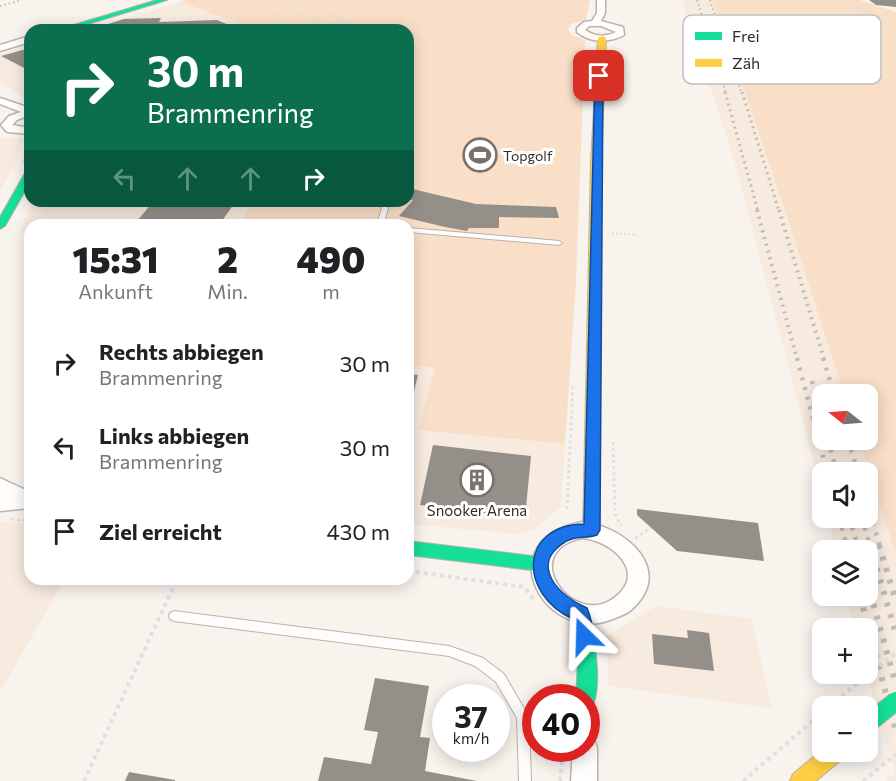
<!DOCTYPE html>
<html lang="de">
<head>
<meta charset="utf-8">
<style>
  :root { --surface:#fff; --page:#f2f2f2; --text:#202124; --muted:#757577 }
  body { margin:0; font-family:Commissioner,sans-serif; background:var(--page); color:var(--text); height:100vh; display:flex; flex-direction:column; font-size:22px; white-space:nowrap }
  * { box-sizing:border-box; margin:0 }
  p { font-size:20px; color:var(--muted) }
  .icon { flex:none; width:33px; height:33px; fill:none; stroke:currentColor; stroke-width:2; stroke-linecap:round; stroke-linejoin:round }
  .map { position:relative; flex:1; overflow:hidden }
  .side { position:absolute; left:24px; top:219px; width:390px; height:366px; display:flex; flex-direction:column; background:var(--surface); border-radius:18px; box-shadow:0 3px 15px #0003 }
  .side>* { flex:none }
  .top-card { position:absolute; left:24px; top:24px; width:390px; height:183px; border-radius:18px; box-shadow:0 3px 15px #0003; background:#0b6e4f; color:#fff; overflow:hidden }
  .needle { width:39px; rotate:287deg }
  .buttons { position:absolute; left:812px; top:384px; display:grid; gap:12px }
  .buttons a { display:grid; place-items:center; width:66px; height:66px; border-radius:12px; background:var(--surface); box-shadow:0 3px 15px #0003; font-size:30px }
  .speed { position:absolute; left:432px; top:684px; display:flex; gap:12px; font-size:30px; font-weight:700; text-align:center }
  .speed>* { display:grid; place-content:center; width:78px; height:78px; border-radius:50%; background:var(--surface); box-shadow:0 3px 15px #0003; line-height:1 }
  .speed small { font-size:15px; font-weight:400 }
  .speed .limit { border:9px solid #d22; background:#fff; color:#111 }
  .pin { position:absolute; display:grid; place-items:center; width:51px; height:51px; color:#fff; margin:-26px; border-radius:12px; box-shadow:0 3px 9px #0006 }
  .me { position:absolute; width:66px; margin:-33px; rotate:338deg; stroke-linejoin:round; filter:drop-shadow(0 0 4px #0008) }
  .turn { display:flex; align-items:center; gap:21px; height:126px; padding:0 24px; font-size:27px }
  .turn .icon { width:78px; height:78px; stroke-width:2.5 }
  .turn b { display:block; font-size:42px; line-height:51px }
  .lanes { display:flex; align-items:center; height:57px; padding:0 24px; background:#0003; justify-content:center; gap:30px; direction:ltr }
  .lanes .off { opacity:.35 }
  .eta { display:flex; justify-content:space-evenly; align-items:center; height:102px; text-align:center }
  .eta b { font-size:36px; font-weight:800; line-height:42px }
  ul { padding:0; list-style:none }
  li { display:flex; align-items:center; gap:18px; height:84px; padding:0 24px }
  li div { flex:1 }
  li b { display:block; font-size:22px }
  li em { font-style:normal }
  .map>svg:first-child { display:block }
</style>
</head>
<body>
<div class="map">
<svg width="896" height="781" viewBox="0 0 896 781">
  <rect width="100%" height="100%" fill="#f9f3ee"/>
  <g fill="#f7eade">
    <path d="M682,0H713L785,211L844,394H822V440H859L896,555V781H886L895,772L866,674L867,628H854L846,596H867V550H836L828,518H867V472H822V494L735,163Z"/>
    <path d="M180,2L258,30H83Z"/>
    <path d="M30,45V101L0,83V54Z"/>
    <path d="M3,138H24L14,167L0,191V139Z"/>
    <path d="M33,201H253L238,225H30V235L19,234Z"/>
    <path d="M408,365L435,368L419,430L565,444L561,507L534,529L517,534L408,524Z"/>
    <path d="M0,522L30,524V579H65L0,692Z"/>
    <path d="M656,606L752,619L771,708L608,686L607,636Z"/>
  </g>
  <g fill="#fadfc8">
    <path d="M185,0H590L586,20L571,24L568,29L572,35L585,40V42L576,282L565,444L418,430L435,368L408,365V225H238L253,201H408V30H258L180,2Z"/>
    <path d="M713,0H860L896,12V555L859,440H867V394H844L785,211Z"/>
  </g>
  <g fill="#958f89">
    <path d="M869,0H896V7L876,5Z"/>
    <path d="M161,18L159,22L217,20L240,30H89L124,19Z"/>
    <path d="M30,48V71L1,56Z"/>
    <path d="M408,188L476,204L556,207L559,218L499,217V228H469L467,231L445,227L399,216L413,200L408,199Z"/>
    <path d="M154,201H236L219,225L136,222Z"/>
    <path d="M408,374L418,375L409,411H408Z"/>
    <path d="M433,445L531,456L525,518L420,505Z"/>
    <path d="M637,509L758,523L764,561L677,551L637,515Z"/>
    <path d="M687,630L709,633L714,671L654,664L652,634L688,638Z"/>
    <path d="M375,678L429,686L420,737L430,738L425,771L477,781H318L324,757L371,764L378,732L364,730Z"/>
    <path d="M129,772L175,780V781H125Z"/>
  </g>
  <g fill="none" stroke-linecap="round" stroke-linejoin="round">
    <defs>
      <g id="lane">
        <path d="M375,201H381L388,208L383,225H377L382,208Z"/>
        <path d="M408,228L559,241L562,243L559,245L408,232Z"/>
        <path d="M174,611L449,646L483,658L504,674L529,717L531,781H519L517,718L496,682L475,666L449,656L174,621L170,619L169,616L170,613Z"/>
      </g>
      <g id="street">
        <path d="M597,0H605V13L601,21L623,27L624,35C609,43 590,43 577,32V28L584,22L592,21L597,13ZM589,26H601L616,32C606,37 595,37 585,30Z"/>
        <path d="M30,36V42L0,51V45Z"/>
        <path d="M0,98L30,108V115L17,120L12,125L30,128V134L7,132L1,125L9,116L21,112L0,104Z"/>
        <path d="M0,478L30,492V508L0,511Z"/>
        <path d="M582,522C626,526 676,571 631,610C625,615 617,617 610,620C546,644 486,541 582,522ZM582,538C613,541 648,573 614,598C573,629 516,552 582,538Z"/>
        <path d="M586,736L594,739L597,748V781H571L573,748H586Z"/>
      </g>
      <g id="fast">
        <path d="M157,0H167L68,30H57Z"/>
        <path d="M30,170V182L5,226L0,229V217L25,173Z"/>
        <path d="M408,541L540,557L546,559L548,564L546,569L540,571L408,555Z"/>
        <path d="M581,606L587,608L590,614C593,639 603,681 593,705L586,707V698H576L578,660L572,614L575,608Z"/>
      </g>
      <g id="slow">
        <path d="M602,36L606,38L601,162L599,530L597,535L591,537L585,535L583,530L591,162L598,38Z"/>
        <path d="M822,750V752H845L842,759L816,781H790L793,774Z"/>
      </g>
    </defs>
    <use href="#lane" stroke="#bab3ad" stroke-width="2"/>
    <use href="#street" stroke="#bab3ad" stroke-width="3"/>
    <use href="#fast" stroke="#bab3ad" stroke-width="2"/>
    <use href="#slow" stroke="#bab3ad" stroke-width="2"/>
    <g stroke="#e2dfde" stroke-width="1.5" stroke-dasharray="1.5 1.5" stroke-linecap="butt">
      <path d="M275,0L289,6L273,21V25L278,30"/>
      <path d="M298,0L349,23"/>
      <path d="M838,0L867,11L896,26"/>
      <path d="M303,2L292,12L328,23L403,26L471,22H553L583,12L584,0"/>
      <path d="M448,23L447,13L452,0"/>
      <path d="M555,23L571,27"/>
      <path d="M293,30L320,22"/>
      <path d="M435,49L440,24"/>
      <path d="M499,60L504,44L506,24"/>
    </g>
    <g stroke="#e2dfde" stroke-width="2" stroke-dasharray="2 2" stroke-linecap="butt">
      <path d="M23,163L30,145"/>
      <path d="M612,233L637,235"/>
    </g>
    <g stroke="#e2dfde" stroke-width="3" stroke-dasharray="3 3" stroke-linecap="butt">
      <path d="M613,442L615,514L621,526"/>
      <path d="M567,509L573,385"/>
      <path d="M11,519L30,521"/>
      <path d="M635,538L651,528"/>
    </g>
    <g stroke="#e2dfde" stroke-width="4" stroke-dasharray="4 4" stroke-linecap="butt">
      <path d="M408,571L524,587L534,600"/>
      <path d="M84,781L177,579"/>
      <path d="M560,781L563,748"/>
      <path d="M743,781L822,713"/>
      <path d="M863,781L896,754"/>
    </g>
    <use href="#lane" fill="#fefdfc" fill-rule="evenodd"/>
    <use href="#street" fill="#fefdfc" fill-rule="evenodd"/>
    <use href="#fast" fill="#16e098" fill-rule="evenodd"/>
    <use href="#slow" fill="#ffcf43" fill-rule="evenodd"/>
    <g stroke="#bfbdbb" stroke-width="2" stroke-dasharray="1.5 3" stroke-linecap="butt">
      <path d="M697,0L726,94"/>
      <path d="M710,0L742,94"/>
      <path d="M0,6L22,0"/>
    </g>
    <g stroke="#bfbdbb" stroke-width="3" stroke-dasharray="2 4" stroke-linecap="butt">
      <path d="M725,92L758,211"/>
      <path d="M742,92L779,211"/>
    </g>
    <g stroke="#bfbdbb" stroke-width="4" stroke-dasharray="2 5" stroke-linecap="butt">
      <path d="M757,210L797,359"/>
      <path d="M779,210L824,359"/>
    </g>
    <g stroke="#bfbdbb" stroke-width="4.5" stroke-dasharray="3 7" stroke-linecap="butt">
      <path d="M797,358L827,472"/>
      <path d="M823,358L834,394"/>
      <path d="M812,381L822,418"/>
      <path d="M828,440L837,472"/>
      <path d="M848,440L858,472"/>
      <path d="M867,504L880,546"/>
      <path d="M839,518L847,546"/>
      <path d="M849,518L858,546"/>
      <path d="M862,518L870,546"/>
    </g>
    <g stroke="#bfbdbb" stroke-width="6" stroke-dasharray="4 8" stroke-linecap="butt">
      <path d="M846,545L848,550"/>
      <path d="M857,545L859,550"/>
      <path d="M870,545L896,634"/>
      <path d="M879,545L896,601"/>
      <path d="M867,581L896,685"/>
      <path d="M860,596L896,731"/>
    </g>
    <defs>
      <path id="fast-bridge" d="M867,724L896,701"/>
    </defs>
    <use href="#fast-bridge" stroke="#bbad9f" stroke-width="20" stroke-linecap="butt"/>
    <path stroke="#e2dfde" stroke-width="4" stroke-dasharray="4 4" stroke-linecap="butt" d="M829,706L896,653"/>
    <use href="#fast-bridge" stroke="#16e098" stroke-width="18"/>
  </g>
  <path fill="#1a73e8" stroke="#114b97" stroke-width="1.5" d="M599,74L603,76L600,530L597,535C586,539 575,535 565,542C528,565 560,597 587,608C591,618 595,633 590,642L584,645L578,642L573,619C518,594 519,525 584,524L595,76Z"/>
  <defs>
    <symbol id="stadium-ring" viewBox="-11 -11 22 22"><circle r="9.5" fill="#fff" stroke="#79716a" stroke-width="1.5"/><path d="M0-5a6.5 5 0 1 0 0 10a6.5 5 0 1 0 0-10ZM-3.5-1.8h7v3.6h-7Z" fill="#79716a"/></symbol>
    <symbol id="building-ring" viewBox="-11 -11 22 22"><circle r="9.5" fill="#fff" stroke="#79716a" stroke-width="1.5"/><path d="M-4-6H4V6H1V3H-1V6H-4ZM-2.5-4.3h1.7v1.8h-1.7ZM.8-4.3h1.7v1.8H.8ZM-2.5-1h1.7V.8h-1.7ZM.8-1h1.7V.8H.8Z" fill="#79716a"/></symbol>
  </defs>
  <g fill-rule="evenodd">
    <use href="#stadium-ring" x="461" y="136" width="38" height="38"/>
    <use href="#building-ring" x="458" y="461" width="38" height="38"/>
  </g>
  <g text-anchor="middle" dominant-baseline="central" stroke-width="6" stroke-linejoin="round" paint-order="stroke">
    <g font-size="14" fill="#342b23" stroke="#fff" text-anchor="start">
      <text x="503" y="155">Topgolf</text>
    </g>
    <g font-size="15" fill="#342b23" stroke="#fff">
      <text x="477" y="510">Snooker Arena</text>
    </g>
  </g>
  <rect x="683" y="15" width="198" height="69" rx="9" fill="#fff" stroke="#c2bfbd" stroke-width="1.5"/>
  <rect x="695" y="32" width="27" height="8" fill="#16e098"/>
  <rect x="695" y="59" width="27" height="8" fill="#ffcf43"/>
  <g font-size="16" fill="#342b23">
    <text x="732" y="42">Frei</text>
    <text x="732" y="69">Zäh</text>
  </g>
</svg>
<div class="buttons">
<a><svg class="needle" viewBox="-14 -14 28 28"><path d="M0-13l5 13h-10z" fill="#e53935"/><path d="M0 13l5-13h-10z" fill="#757577"/></svg></a>
<a><svg class="icon" aria-label="sound" viewBox="0 0 24 24"><path d="M4 9h4l5-4v14l-5-4H4zM17 9q2 3 0 6"/></svg></a>
<a><svg class="icon" aria-label="layers" viewBox="0 0 24 24"><path d="M12 4l9 5-9 5-9-5zM3 14l9 5 9-5"/></svg></a>
<a>+</a>
<a>−</a>
</div>
<div class="speed"><div>37<small>km/h</small></div><div class="limit">40</div></div>
<div class="pin" style="left:599px;top:76px;background:#d93025"><svg class="icon" aria-label="arrive" viewBox="0 0 24 24"><path d="M6 21V4h12l-3 4 3 4H6"/></svg></div>
<svg class="me" style="left:584px;top:636px" viewBox="-20 -20 40 40"><path d="M0-17L14 15 0 8-14 15z" fill="#1a73e8" stroke="#fff" stroke-width="4"/></svg>
<div class="top-card">
<div class="turn"><svg class="icon" aria-label="right" viewBox="0 0 24 24"><path d="M7 20v-9h11M14 6l5 5-5 5"/></svg><div><b>30 m</b>Brammenring</div></div>
<div class="lanes"><svg class="icon off" aria-label="left" viewBox="0 0 24 24"><path d="M17 20v-9H6M10 6l-5 5 5 5"/></svg><svg class="icon off" aria-label="ahead" viewBox="0 0 24 24"><path d="M12 20V5M6 11l6-6 6 6"/></svg><svg class="icon off" aria-label="ahead" viewBox="0 0 24 24"><path d="M12 20V5M6 11l6-6 6 6"/></svg><svg class="icon" aria-label="right" viewBox="0 0 24 24"><path d="M7 20v-9h11M14 6l5 5-5 5"/></svg></div>
</div>
<section class="side">
<div class="eta">
<div><b>15:31</b><p>Ankunft</p></div>
<div><b>2</b><p>Min.</p></div>
<div><b>490</b><p>m</p></div>
</div>
<ul>
<li><svg class="icon" aria-label="right" viewBox="0 0 24 24"><path d="M7 20v-9h11M14 6l5 5-5 5"/></svg><div><b>Rechts abbiegen</b><p>Brammenring</p></div><em>30 m</em></li>
<li><svg class="icon" aria-label="left" viewBox="0 0 24 24"><path d="M17 20v-9H6M10 6l-5 5 5 5"/></svg><div><b>Links abbiegen</b><p>Brammenring</p></div><em>30 m</em></li>
<li><svg class="icon" aria-label="arrive" viewBox="0 0 24 24"><path d="M6 21V4h12l-3 4 3 4H6"/></svg><div><b>Ziel erreicht</b></div><em>430 m</em></li>
</ul>
</section>
</div>
</body>
</html>
